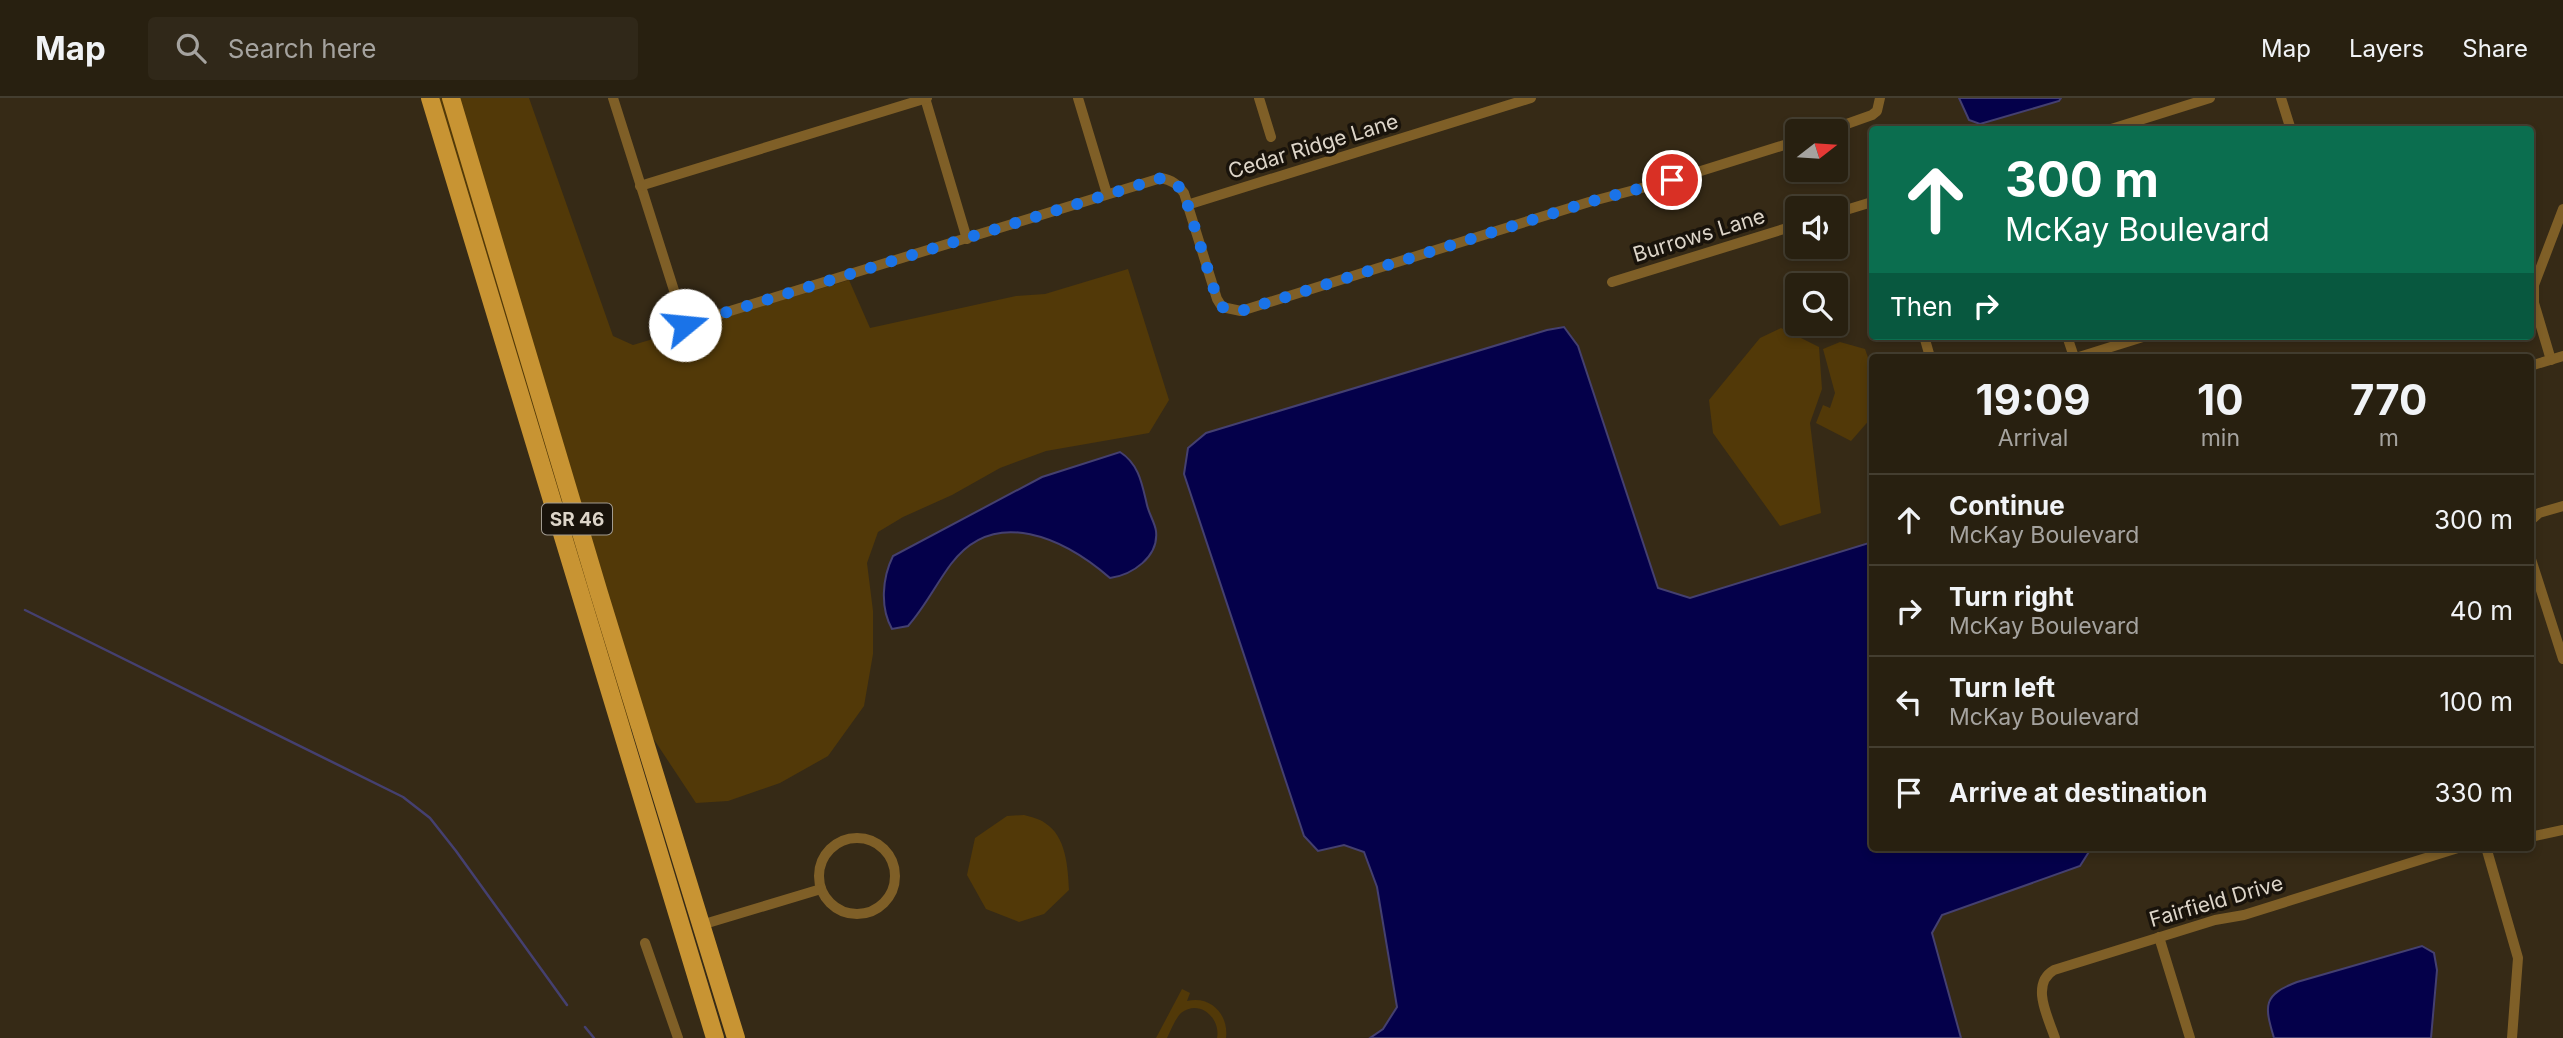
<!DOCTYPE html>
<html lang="en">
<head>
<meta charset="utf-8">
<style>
  :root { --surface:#282010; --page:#302819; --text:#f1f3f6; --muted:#a5a39f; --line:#443e30 }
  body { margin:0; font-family:Inter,sans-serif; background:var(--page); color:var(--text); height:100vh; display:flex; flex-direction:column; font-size:26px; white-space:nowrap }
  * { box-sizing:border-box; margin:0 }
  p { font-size:23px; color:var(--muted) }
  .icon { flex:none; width:38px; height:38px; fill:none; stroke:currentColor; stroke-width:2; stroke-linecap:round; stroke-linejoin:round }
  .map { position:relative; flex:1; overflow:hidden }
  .drawer { position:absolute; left:1869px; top:256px; width:665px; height:497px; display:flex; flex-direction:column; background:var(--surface); border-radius:7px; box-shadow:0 4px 10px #0003,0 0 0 2px var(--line) }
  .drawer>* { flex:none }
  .top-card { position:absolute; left:1869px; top:28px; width:665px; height:214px; border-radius:7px; box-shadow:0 4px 10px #0003,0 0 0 2px var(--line); background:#0b6e4f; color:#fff; overflow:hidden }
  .needle { width:46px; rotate:73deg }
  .buttons { position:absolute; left:1785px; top:21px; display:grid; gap:14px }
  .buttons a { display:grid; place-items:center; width:63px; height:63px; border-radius:7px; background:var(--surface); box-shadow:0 4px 10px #0003,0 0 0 2px var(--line); font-size:35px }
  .pin { position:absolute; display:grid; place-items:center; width:60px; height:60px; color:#fff; margin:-30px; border:4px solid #fff; border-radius:50%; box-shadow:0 2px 7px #0007 }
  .me { position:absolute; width:77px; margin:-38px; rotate:73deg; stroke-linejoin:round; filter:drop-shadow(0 0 5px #0008) }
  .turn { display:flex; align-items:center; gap:24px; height:147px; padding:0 21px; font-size:32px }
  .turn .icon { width:91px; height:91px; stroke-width:2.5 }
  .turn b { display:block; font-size:49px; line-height:60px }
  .then { display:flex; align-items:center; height:66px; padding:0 21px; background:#0003; gap:14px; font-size:26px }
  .eta { display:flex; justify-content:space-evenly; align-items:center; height:119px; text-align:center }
  .eta b { font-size:42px; font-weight:700; line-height:49px }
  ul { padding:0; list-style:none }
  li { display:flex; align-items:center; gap:21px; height:91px; padding:0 21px; border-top:2px solid var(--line) }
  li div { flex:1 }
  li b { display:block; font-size:26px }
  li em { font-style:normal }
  header { display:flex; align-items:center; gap:42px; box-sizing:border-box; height:98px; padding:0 35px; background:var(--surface); border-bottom:2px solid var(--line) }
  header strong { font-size:33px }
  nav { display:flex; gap:38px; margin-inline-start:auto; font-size:24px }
  .search { width:490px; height:63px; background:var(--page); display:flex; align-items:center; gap:18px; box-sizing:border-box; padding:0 24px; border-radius:7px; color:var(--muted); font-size:26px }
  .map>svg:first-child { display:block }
</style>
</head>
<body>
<header>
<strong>Map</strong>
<div class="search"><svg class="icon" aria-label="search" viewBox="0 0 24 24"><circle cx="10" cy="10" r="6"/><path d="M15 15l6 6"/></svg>Search here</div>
<nav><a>Map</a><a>Layers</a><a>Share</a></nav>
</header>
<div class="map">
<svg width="2563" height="940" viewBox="0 0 2563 940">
  <rect width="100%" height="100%" fill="#362a16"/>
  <g fill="#523908">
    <path d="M436,0H445L633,627L628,638Z"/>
    <path d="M457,0H529L613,238L633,247L849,182L870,230L1016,198L1045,196L1128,171L1169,302L1149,335L1046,353L1000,370L952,397L903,419L878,434L867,465L873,513V556L864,608L828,658L780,685L728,703L696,705L647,631Z"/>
    <path d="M1781,230L1819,249L1822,291L1810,325L1821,415L1780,428L1713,335L1709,302L1760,240Z"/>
    <path d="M1840,244L1865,251L1872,271V319L1851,343L1816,325L1823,307L1830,310L1835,295L1823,251Z"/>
    <path d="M1024,717C1031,719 1040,721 1045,725C1066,738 1068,769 1069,792L1044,816L1019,824L986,811L967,777L975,740L1007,718Z"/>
    <path d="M1182,891L1190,895L1187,903C1211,897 1229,917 1226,940H1217C1221,921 1200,900 1181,915C1175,921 1171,932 1167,940H1156Z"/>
  </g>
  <g fill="#04004a" stroke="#454070" stroke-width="2">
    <path d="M1959,0H2061L2059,3L1980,26L1969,22Z"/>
    <path d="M1564,229L1578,248L1658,490L1690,500L1872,444V749H2092L2080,768L1942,817L1932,835L1961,940H1370L1383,931L1397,909L1377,789L1364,754L1344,747L1318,753L1304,738L1184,376L1188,350L1206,335L1547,232Z"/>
    <path d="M1120,354C1139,366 1142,386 1147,407C1149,416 1155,425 1156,433C1159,459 1132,477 1110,480C1065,441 995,407 951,466C936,486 925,509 908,528L892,531C880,510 882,480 893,458L1042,379Z"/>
    <path d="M2422,848L2434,855L2437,872L2431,940H2274C2264,907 2263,897 2297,884Z"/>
  </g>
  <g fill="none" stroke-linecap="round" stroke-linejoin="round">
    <g stroke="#454070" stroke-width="2.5">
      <path d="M25,512L403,699L430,720L456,753L567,907"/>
      <path d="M585,929L594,940"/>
    </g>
    <g stroke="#7f5f27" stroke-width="10">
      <path d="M613,0L685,227L1161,80C1172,82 1177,86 1184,95L1217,201L1222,209L1241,213L1589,104L1672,82L1797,43"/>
      <path d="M925,0L967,141"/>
      <path d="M1078,0L1107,96"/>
      <path d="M1259,0L1271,39"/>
      <path d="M2281,0L2291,32"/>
      <path d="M2108,32L2210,0"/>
      <path d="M1827,33L1872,17L1877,13L1880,0"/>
      <path d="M640,88L927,0"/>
      <path d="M1187,107L1531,0"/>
      <path d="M1836,115L1872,104"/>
      <path d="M1612,184L1797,127"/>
      <path d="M1924,238L1930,259"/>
      <path d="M2067,238L2074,259"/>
      <path d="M2079,259L2146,238"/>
      <path d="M2551,262L2534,205V187L2563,111"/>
      <path d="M2530,268L2563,258"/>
      <path d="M2530,423L2539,415L2563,408"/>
      <path d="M2530,458L2563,561"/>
      <path d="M2530,739L2563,732"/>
      <circle cx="857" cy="778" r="38"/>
      <path d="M2486,749L2518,860L2512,940"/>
      <path d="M701,827L821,791"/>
      <path d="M2159,839L2190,940"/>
      <path d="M645,845L678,940"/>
      <path d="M2055,940C2048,919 2030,886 2054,872L2215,822L2244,817L2461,749"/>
    </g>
    <g stroke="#c89433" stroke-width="18">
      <path d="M430,0L715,940"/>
      <path d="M451,0L599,495L736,940"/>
    </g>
  </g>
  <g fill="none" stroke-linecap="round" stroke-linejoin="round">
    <path stroke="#1a73e8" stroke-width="12" stroke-dasharray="0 21.6" d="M685,227L1161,80C1172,81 1177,86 1184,95L1217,201L1222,209L1241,213L1589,104L1672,82"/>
  </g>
  <g text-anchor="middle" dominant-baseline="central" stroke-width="7" stroke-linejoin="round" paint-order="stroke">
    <rect fill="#19130b" stroke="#a29b90" stroke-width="2" x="542" y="405.5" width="70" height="31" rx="5"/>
    <g font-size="19" font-weight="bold" fill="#ddd5c9">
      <text x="577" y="421">SR 46</text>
    </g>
    <g font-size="21" fill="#ddd5c9" stroke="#19130b">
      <text transform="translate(1313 48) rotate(-17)">Cedar Ridge Lane</text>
      <text transform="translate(1699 137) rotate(-17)">Burrows Lane</text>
      <text transform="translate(2216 803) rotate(-16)">Fairfield Drive</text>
    </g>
  </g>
</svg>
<div class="buttons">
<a><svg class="needle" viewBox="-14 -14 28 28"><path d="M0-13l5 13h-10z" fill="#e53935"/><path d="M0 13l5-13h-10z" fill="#a5a39f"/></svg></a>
<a><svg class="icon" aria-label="sound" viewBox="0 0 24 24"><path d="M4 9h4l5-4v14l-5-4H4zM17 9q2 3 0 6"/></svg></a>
<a><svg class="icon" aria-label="search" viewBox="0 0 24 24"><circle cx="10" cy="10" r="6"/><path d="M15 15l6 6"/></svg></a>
</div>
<div class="pin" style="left:1672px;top:82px;background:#d93025"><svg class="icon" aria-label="arrive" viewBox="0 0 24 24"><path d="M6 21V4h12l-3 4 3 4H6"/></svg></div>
<svg class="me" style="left:685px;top:227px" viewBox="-20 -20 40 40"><circle r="19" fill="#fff"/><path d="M0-13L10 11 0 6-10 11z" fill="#1a73e8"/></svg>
<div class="top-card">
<div class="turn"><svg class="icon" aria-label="ahead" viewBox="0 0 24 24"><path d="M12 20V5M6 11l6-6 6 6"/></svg><div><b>300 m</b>McKay Boulevard</div></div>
<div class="then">Then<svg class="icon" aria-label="right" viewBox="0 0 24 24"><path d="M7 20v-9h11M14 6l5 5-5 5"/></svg></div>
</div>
<section class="drawer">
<div class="eta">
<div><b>19:09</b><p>Arrival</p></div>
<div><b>10</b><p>min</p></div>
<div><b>770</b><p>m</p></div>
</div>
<ul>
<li><svg class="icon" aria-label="ahead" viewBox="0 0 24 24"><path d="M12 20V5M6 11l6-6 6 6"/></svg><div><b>Continue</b><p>McKay Boulevard</p></div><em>300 m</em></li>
<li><svg class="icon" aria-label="right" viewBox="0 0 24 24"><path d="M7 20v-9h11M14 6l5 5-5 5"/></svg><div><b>Turn right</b><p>McKay Boulevard</p></div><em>40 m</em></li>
<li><svg class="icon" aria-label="left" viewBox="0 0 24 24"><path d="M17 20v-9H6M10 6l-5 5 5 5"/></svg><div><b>Turn left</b><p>McKay Boulevard</p></div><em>100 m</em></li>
<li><svg class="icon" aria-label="arrive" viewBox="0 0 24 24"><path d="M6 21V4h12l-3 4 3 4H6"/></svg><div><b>Arrive at destination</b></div><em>330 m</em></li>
</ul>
</section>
</div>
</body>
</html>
